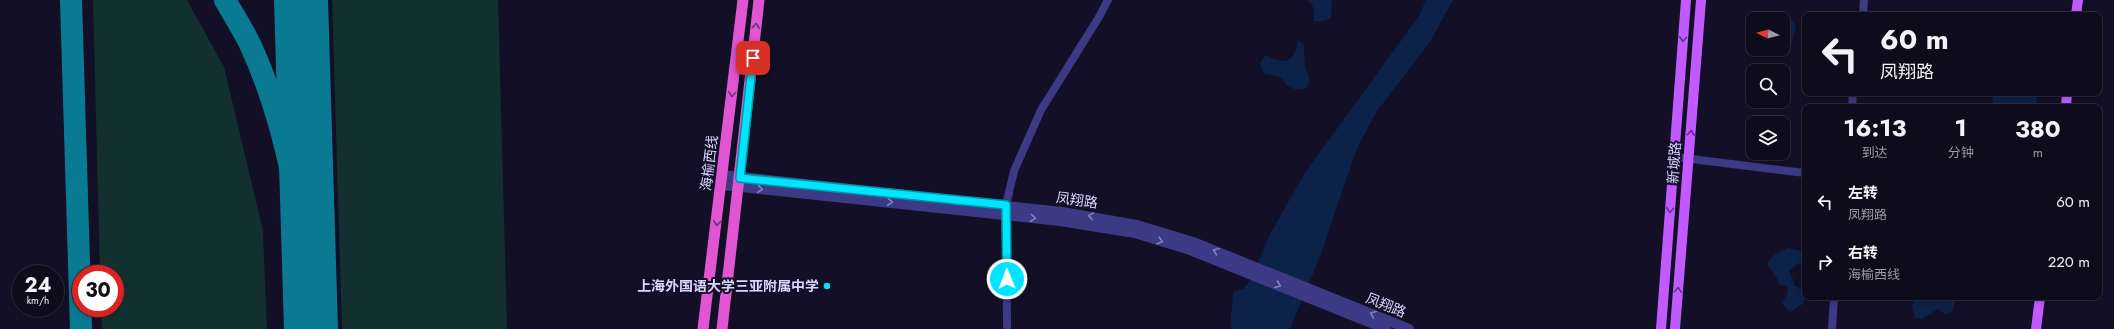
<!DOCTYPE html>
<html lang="zh">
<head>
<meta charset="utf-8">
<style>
  :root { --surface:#0e0b1c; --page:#1c1929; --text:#f1f3f6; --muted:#9b9ba3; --line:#2e2b3b }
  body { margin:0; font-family:Jost,"Noto Sans SC",sans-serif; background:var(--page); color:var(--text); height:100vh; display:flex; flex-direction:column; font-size:15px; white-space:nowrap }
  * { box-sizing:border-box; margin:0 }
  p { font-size:13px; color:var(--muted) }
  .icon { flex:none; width:22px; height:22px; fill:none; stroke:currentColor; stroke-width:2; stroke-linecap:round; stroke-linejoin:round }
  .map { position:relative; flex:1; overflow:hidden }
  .sheet { position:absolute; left:1802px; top:104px; width:300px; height:196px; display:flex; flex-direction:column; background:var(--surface); border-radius:8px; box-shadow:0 2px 6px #0003,0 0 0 1px var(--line) }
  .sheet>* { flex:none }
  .top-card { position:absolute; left:1802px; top:12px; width:300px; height:84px; border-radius:8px; box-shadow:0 2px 6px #0003,0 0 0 1px var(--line); background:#0e0b1c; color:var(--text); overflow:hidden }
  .needle { width:26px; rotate:276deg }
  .controls { position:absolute; left:1746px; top:12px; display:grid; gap:8px }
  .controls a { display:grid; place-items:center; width:44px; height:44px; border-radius:8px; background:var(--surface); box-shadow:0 2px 6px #0003,0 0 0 1px var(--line); font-size:20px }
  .speed { position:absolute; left:12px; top:265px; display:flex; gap:8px; font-size:20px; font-weight:700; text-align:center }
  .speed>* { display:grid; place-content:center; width:52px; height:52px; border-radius:50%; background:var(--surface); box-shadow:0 2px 6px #0003,0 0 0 1px var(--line); line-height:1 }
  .speed small { font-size:10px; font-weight:400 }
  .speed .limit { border:6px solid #d22; background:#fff; color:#111 }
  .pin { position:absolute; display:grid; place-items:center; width:34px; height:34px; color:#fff; margin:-17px; border-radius:8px; box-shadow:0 2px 6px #0006 }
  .me { position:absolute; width:44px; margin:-22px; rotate:359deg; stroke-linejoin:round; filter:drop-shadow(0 0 3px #0008) }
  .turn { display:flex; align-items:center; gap:14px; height:84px; padding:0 12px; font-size:18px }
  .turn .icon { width:52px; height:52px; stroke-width:2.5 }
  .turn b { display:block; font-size:28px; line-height:34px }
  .eta { display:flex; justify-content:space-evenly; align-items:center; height:68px; text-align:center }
  .eta b { font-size:24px; font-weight:700; line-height:28px }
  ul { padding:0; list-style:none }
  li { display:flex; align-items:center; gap:12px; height:60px; padding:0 12px }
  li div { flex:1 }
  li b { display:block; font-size:15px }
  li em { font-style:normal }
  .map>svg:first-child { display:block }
</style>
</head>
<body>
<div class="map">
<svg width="2114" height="329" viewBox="0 0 2114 329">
  <rect width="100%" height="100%" fill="#130f26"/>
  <g fill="#12302f">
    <path d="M93,0H187L224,67L263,231L267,329H102L101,308H115V274H100Z"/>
    <path d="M332,0H498L507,329H342Z"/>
  </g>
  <g fill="#0c2248">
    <path d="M1307,0H1332L1331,18L1324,21H1314C1314,12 1315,5 1307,0Z"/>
    <path d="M1426,0H1453L1430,42L1377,111L1357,148L1321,254L1290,329H1230L1233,292L1243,289L1250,281L1270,234L1304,174L1419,16Z"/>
    <path d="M1789,16L1796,26L1791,45L1783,47V19H1777Z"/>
    <path d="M1298,41L1303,44C1305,50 1304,56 1305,63C1305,68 1308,73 1309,78C1311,93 1294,91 1286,85L1284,80L1277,76L1264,74L1260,64L1265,55C1270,56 1275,60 1281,61C1292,62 1297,50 1298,41Z"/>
    <path d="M1991,93H2031L2037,98L2036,106L1994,107Z"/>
    <path d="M1788,248L1805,252V266L1797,264L1789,271L1794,282V285L1805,292L1804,303L1790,312L1782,303L1788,292L1787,286L1780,285C1777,276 1771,272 1767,263L1774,255Z"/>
    <path d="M1914,297H1956L1954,308L1950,313L1945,314L1938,309L1922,319L1915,318L1912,307Z"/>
  </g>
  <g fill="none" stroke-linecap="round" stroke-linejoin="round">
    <g stroke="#0a7a92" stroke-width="22">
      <path d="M71,0L81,329"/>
      <path d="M225,0C233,14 242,28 249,42C285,118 301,209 310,292"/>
    </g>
    <path stroke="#0a7a92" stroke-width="54" d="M301,0L311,329"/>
    <g stroke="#3d3a85" stroke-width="8">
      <path d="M1863,15L1864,0"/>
      <path d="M1852,107L1853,93"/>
      <path d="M1675,157L1805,173"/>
      <path d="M1007,326L1006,205L1014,171L1041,110L1099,17L1108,0"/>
      <path d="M1832,329L1834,297"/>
    </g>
    <g stroke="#3d3a85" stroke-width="10">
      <path d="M723,175L1062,212L1137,225L1193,242L1409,329"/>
      <path d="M722,185L1060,221L1135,233L1190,250L1386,329"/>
    </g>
    <g stroke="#c25bff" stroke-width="10">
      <path d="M2076,15L2078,0"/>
      <path d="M2066,107L2067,93"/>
      <path d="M1661,329L1686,0"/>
      <path d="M1675,329L1701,0"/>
      <path d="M2036,329L2040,297"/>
    </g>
    <g stroke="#e055d1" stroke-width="11">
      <path d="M703,329L743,0"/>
      <path d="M722,329L759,0"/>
    </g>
  </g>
  <defs><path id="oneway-chevron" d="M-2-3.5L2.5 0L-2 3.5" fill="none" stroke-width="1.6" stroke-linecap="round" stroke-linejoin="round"/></defs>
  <g stroke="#6f2e73">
    <use href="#oneway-chevron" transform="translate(756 26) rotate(-84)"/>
    <use href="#oneway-chevron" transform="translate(732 94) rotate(97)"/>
    <use href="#oneway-chevron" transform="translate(717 223) rotate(97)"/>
  </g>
  <g stroke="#623188">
    <use href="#oneway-chevron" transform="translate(1683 39) rotate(94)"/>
    <use href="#oneway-chevron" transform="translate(1691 133) rotate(-86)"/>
    <use href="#oneway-chevron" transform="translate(1670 210) rotate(95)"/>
    <use href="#oneway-chevron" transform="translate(1678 290) rotate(-85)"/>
  </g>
  <g stroke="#837fbc">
    <use href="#oneway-chevron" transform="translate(760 189) rotate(6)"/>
    <use href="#oneway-chevron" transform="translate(890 202) rotate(6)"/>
    <use href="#oneway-chevron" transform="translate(1091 216) rotate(-171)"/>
    <use href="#oneway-chevron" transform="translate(1033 218) rotate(6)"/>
    <use href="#oneway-chevron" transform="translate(1160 241) rotate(17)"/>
    <use href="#oneway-chevron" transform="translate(1216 251) rotate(-158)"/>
    <use href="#oneway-chevron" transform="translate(1278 285) rotate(22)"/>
    <use href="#oneway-chevron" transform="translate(1373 314) rotate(-158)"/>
  </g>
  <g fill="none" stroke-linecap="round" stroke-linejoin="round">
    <defs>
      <path id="route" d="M753,58L740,178L1006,205L1007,279"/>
    </defs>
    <use href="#route" stroke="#0095a6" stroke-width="10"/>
    <use href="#route" stroke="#00e5ff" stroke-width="7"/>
  </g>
  <circle fill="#00e5ff" stroke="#130f26" stroke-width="1.5" cx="827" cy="286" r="4"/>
  <g text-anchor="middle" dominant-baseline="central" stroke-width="4" stroke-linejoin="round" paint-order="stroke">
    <g font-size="14" fill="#d9d4ff" stroke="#130f26">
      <text transform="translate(709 163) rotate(-83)">海榆西线</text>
      <text transform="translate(1674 163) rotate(-86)">新城路</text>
      <text transform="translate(1077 200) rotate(8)">凤翔路</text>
      <text transform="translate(1386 305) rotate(22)">凤翔路</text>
    </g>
    <g font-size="14" font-weight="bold" fill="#d9d4ff" stroke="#130f26" text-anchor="end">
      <text x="819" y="286">上海外国语大学三亚附属中学</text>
    </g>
  </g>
</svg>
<div class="controls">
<a><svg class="needle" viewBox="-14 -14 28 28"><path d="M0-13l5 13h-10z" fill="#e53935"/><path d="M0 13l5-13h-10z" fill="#9b9ba3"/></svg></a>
<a><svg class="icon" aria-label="search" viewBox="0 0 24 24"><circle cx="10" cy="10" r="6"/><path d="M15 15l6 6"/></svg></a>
<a><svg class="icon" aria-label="layers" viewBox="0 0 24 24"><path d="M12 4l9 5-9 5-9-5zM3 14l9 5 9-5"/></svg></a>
</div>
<div class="speed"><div>24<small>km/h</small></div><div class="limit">30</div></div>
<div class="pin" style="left:753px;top:58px;background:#d93025"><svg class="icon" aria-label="arrive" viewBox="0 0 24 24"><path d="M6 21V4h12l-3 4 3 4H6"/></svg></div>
<svg class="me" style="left:1007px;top:279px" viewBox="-20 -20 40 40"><circle r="17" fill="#00e5ff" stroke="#fff" stroke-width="3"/><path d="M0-11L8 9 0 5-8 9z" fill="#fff"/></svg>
<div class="top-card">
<div class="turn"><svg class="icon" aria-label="left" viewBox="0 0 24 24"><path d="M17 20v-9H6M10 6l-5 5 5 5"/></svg><div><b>60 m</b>凤翔路</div></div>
</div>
<section class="sheet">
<div class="eta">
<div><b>16:13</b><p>到达</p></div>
<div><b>1</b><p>分钟</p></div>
<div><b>380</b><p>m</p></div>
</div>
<ul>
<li><svg class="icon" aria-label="left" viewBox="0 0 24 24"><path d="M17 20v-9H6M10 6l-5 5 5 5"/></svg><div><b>左转</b><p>凤翔路</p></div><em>60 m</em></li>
<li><svg class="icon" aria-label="right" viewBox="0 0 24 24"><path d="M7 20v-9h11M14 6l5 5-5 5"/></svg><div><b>右转</b><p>海榆西线</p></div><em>220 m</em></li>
</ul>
</section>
</div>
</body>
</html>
